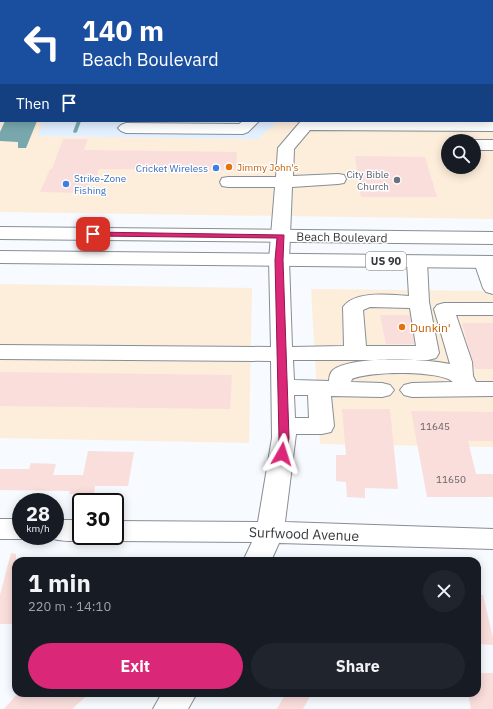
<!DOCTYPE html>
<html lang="en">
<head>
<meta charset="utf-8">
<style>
  :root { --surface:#171b24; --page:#20242c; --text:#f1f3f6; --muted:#9ea1a6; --accent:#db2777 }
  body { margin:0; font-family:"IBM Plex Sans",sans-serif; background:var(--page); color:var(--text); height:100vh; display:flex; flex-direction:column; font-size:15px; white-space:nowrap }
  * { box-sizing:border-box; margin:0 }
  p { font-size:13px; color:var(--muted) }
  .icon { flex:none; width:22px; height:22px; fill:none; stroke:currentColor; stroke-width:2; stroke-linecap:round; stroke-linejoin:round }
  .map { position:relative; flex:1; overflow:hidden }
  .side { position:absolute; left:12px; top:557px; width:469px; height:140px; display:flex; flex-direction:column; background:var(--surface); border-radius:12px; box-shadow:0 2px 10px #0003 }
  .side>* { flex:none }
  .top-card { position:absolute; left:0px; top:0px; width:493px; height:122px; box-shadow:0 2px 10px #0003; background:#1a4fa0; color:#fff; overflow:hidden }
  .fabs { position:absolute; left:441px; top:134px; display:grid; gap:8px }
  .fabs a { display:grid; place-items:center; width:40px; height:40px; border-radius:50%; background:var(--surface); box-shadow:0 2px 10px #0003; font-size:20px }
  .speed { position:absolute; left:12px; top:493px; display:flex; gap:8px; font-size:20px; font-weight:700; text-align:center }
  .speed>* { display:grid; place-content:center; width:52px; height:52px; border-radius:50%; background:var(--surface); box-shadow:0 2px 10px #0003; line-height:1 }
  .speed small { font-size:10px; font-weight:400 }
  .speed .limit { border:2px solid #111; border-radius:6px; background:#fff; color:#111 }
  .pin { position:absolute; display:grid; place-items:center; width:34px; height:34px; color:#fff; margin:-17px; border-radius:8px; box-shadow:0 2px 6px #0006 }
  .me { position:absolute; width:44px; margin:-22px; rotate:6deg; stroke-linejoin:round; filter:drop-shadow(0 0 3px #0008) }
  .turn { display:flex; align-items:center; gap:14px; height:84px; padding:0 16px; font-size:18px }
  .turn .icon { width:52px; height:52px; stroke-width:2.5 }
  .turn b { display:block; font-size:28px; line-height:34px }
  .then { display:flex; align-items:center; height:38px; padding:0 16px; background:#0003; gap:8px; font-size:15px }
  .round { display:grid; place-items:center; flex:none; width:42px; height:42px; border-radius:21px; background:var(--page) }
  .overview { display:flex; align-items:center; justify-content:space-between; height:68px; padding:0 16px }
  h1 { font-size:24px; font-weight:700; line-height:30px }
  .primary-button { display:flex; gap:8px; margin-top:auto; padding:8px 16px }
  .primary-button a { flex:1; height:46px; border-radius:24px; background:var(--accent); color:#fff; font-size:16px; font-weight:700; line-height:46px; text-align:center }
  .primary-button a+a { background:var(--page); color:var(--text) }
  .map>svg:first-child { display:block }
</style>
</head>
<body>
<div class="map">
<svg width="493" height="709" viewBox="0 0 493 709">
  <rect width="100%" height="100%" fill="#f7fafe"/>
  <g fill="#fdeddb" fill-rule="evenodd">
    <path d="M0,107L1,121H44L38,136L258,139L278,121H492L493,119V219L0,212ZM448,141H474V167H448Z"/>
    <path d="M0,284L252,288L249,443L0,438Z"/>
    <path d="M311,289L493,291V447L320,444Z"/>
  </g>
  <g fill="#e3f0ff">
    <path d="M0,0H493V119L492,1H1V107Z"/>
    <path d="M44,121H278L258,139L37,136Z"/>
  </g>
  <path fill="#78a8ae" d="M5,121H37L26,148H18V142L0,141V132Z"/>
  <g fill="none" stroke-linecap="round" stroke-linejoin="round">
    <g fill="#78a8ae" fill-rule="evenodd">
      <rect x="125" y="0" width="2" height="1"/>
      <path d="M77,121H81L77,132L75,133L73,132Z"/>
    </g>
  </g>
  <g fill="#fadedc">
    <path d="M63,139H88L84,150L237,152L236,170L99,169L97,176H92L86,193L40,192L50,169H52Z"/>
    <path d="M355,156L425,157L437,197H361Z"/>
    <path d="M380,315H410L414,344H386Z"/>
    <path d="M462,323H493V369H475Z"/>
    <path d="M0,372L232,375L230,409L0,406Z"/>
    <path d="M342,409H390L398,489L365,488V498L347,497L346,482L336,481V455H346Z"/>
    <path d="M411,411L493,412V441H468L476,474H493V497H427Z"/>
    <path d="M88,451L134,452L128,486H95L94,494H69L70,491L0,490V469H29L31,463L56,464L53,475H83Z"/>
    <path d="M11,553L16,554V624H0V595Z"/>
    <path d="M477,595H483L493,638V645L477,644Z"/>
    <path d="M477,673H493V709H471L468,693H477Z"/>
    <path d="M18,693H90L72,709H4Z"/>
    <path d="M286,693H312L303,709H277Z"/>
  </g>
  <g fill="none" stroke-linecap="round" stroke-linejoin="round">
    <defs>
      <g id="minor">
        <path d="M88,0H100L87,1Z"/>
        <path d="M188,0H316L317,1H189Z"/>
        <path d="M343,0H357L358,1H344Z"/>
        <path d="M391,0H408L390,1Z"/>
        <rect x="492" y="27" width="1" height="8"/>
        <rect x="0" y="37" width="1" height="8"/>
        <rect x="492" y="84" width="1" height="9"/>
        <rect x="0" y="95" width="1" height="8"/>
        <path d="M243,121H259L248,132L243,134L126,133L121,131L118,128L121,125L126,123L239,124Z"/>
        <path d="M301,121H493V131L310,130L294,149L293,176L338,174L344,175L346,179L344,183L338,184L292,187L289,260L292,347L344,346L343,307C355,290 390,295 409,296L407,262L410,258L417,256L424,258L427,262L429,302L439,353L436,358L428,360H293L294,380L329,381C329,377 330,373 333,370C353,355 426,359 450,364L434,309L437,305L444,303H493V315H456L472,362L473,376L476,382H493V396L412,397L404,395L400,390L404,385L412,383L453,382C441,370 368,371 352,379L351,382L382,383L390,385L394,390L390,395L382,397L331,396L334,426L331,432L322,434H296L285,522L493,529V549L279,543L271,561H243L252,542L115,541L105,538L104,536H115V521L258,522L272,438L271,361L0,359V345L271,347L269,260L275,187H228L222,186L220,182L222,178L228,177H276L278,148ZM370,307L410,308L416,346H366L363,310ZM294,395H308L309,418H295Z"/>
        <path d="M474,140H493V150H474V141H471Z"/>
        <path d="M484,256L491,258L493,261V294L486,292L483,288L474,262L477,258Z"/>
        <path d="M0,519H21V536H31L21,539H0Z"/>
        <path d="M55,520H81V536H91C80,544 58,541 45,537V536H55Z"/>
        <path d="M162,693H197L188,709H153Z"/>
      </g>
      <g id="highway">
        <path d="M0,227L493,232V244L0,239Z"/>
        <path d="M0,251L493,256V268L0,263Z"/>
      </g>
    </defs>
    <use href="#minor" stroke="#878e96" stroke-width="2"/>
    <use href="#highway" stroke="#878e96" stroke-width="2"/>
    <use href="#minor" fill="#fff" fill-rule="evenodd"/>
    <use href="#highway" fill="#fff" fill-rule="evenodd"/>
  </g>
  <path fill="#db2777" stroke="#8e194d" d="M91,232L284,235L283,260L289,438L286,456H278L277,454L279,438L275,260L277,238L93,236H91Z"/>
  <g fill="#e8710a" stroke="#fff" stroke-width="1.5">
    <circle cx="229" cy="167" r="4"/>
    <circle cx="402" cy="327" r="4"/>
  </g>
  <g fill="#3f7fe0" stroke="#fff" stroke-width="1.5">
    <circle cx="216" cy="168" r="4"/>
    <circle cx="66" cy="184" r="4"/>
  </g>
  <circle fill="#6b7280" stroke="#fff" stroke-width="1.5" cx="397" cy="180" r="4"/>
  <g text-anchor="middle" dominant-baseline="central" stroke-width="3" stroke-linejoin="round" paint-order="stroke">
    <g font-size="10" fill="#c56008" stroke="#fff" text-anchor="start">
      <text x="237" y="167">Jimmy John's</text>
    </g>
    <g font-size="10" fill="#366cbe" stroke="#fff" text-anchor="end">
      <text x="208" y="168">Cricket Wireless</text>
      <text x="74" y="178" text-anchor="start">Strike-Zone<tspan x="74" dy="12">Fishing</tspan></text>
    </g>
    <g font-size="10" fill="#5b616d" stroke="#fff" text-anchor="end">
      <text x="389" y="174">City Bible<tspan x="389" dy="12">Church</tspan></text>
    </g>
    <g font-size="10" fill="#676264">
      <text x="435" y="426">11645</text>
      <text x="451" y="479">11650</text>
    </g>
    <rect fill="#fff" stroke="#727476" stroke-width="1" x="366" y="252" width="40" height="18" rx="3"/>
    <g font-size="11" font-weight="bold" fill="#36393c">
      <text x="386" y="261">US 90</text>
    </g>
    <g font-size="12" fill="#36393c" stroke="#fff">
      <text transform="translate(342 237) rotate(1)">Beach Boulevard</text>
    </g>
    <g font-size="12" fill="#c56008" stroke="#fff" text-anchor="start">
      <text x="410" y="327">Dunkin'</text>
    </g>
    <g font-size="14" fill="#36393c" stroke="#fff">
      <text transform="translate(304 534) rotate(2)">Surfwood Avenue</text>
    </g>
  </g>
</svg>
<div class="fabs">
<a><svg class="icon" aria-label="search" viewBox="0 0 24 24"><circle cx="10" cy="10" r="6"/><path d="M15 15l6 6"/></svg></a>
</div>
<div class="speed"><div>28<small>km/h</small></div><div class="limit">30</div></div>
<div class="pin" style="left:93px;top:234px;background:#d93025"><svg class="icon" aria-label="arrive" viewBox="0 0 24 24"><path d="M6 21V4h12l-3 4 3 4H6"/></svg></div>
<svg class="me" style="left:282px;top:454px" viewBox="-20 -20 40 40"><path d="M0-17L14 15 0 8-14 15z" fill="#db2777" stroke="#fff" stroke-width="4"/></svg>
<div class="top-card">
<div class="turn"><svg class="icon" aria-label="left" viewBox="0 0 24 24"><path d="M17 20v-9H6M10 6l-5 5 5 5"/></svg><div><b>140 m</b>Beach Boulevard</div></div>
<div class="then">Then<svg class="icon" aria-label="arrive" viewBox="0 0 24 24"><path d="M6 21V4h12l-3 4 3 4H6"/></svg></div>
</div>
<section class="side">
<div class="overview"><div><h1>1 min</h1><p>220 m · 14:10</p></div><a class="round"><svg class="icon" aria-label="close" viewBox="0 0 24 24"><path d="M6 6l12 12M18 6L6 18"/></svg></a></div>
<div class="primary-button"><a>Exit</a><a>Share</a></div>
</section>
</div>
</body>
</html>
